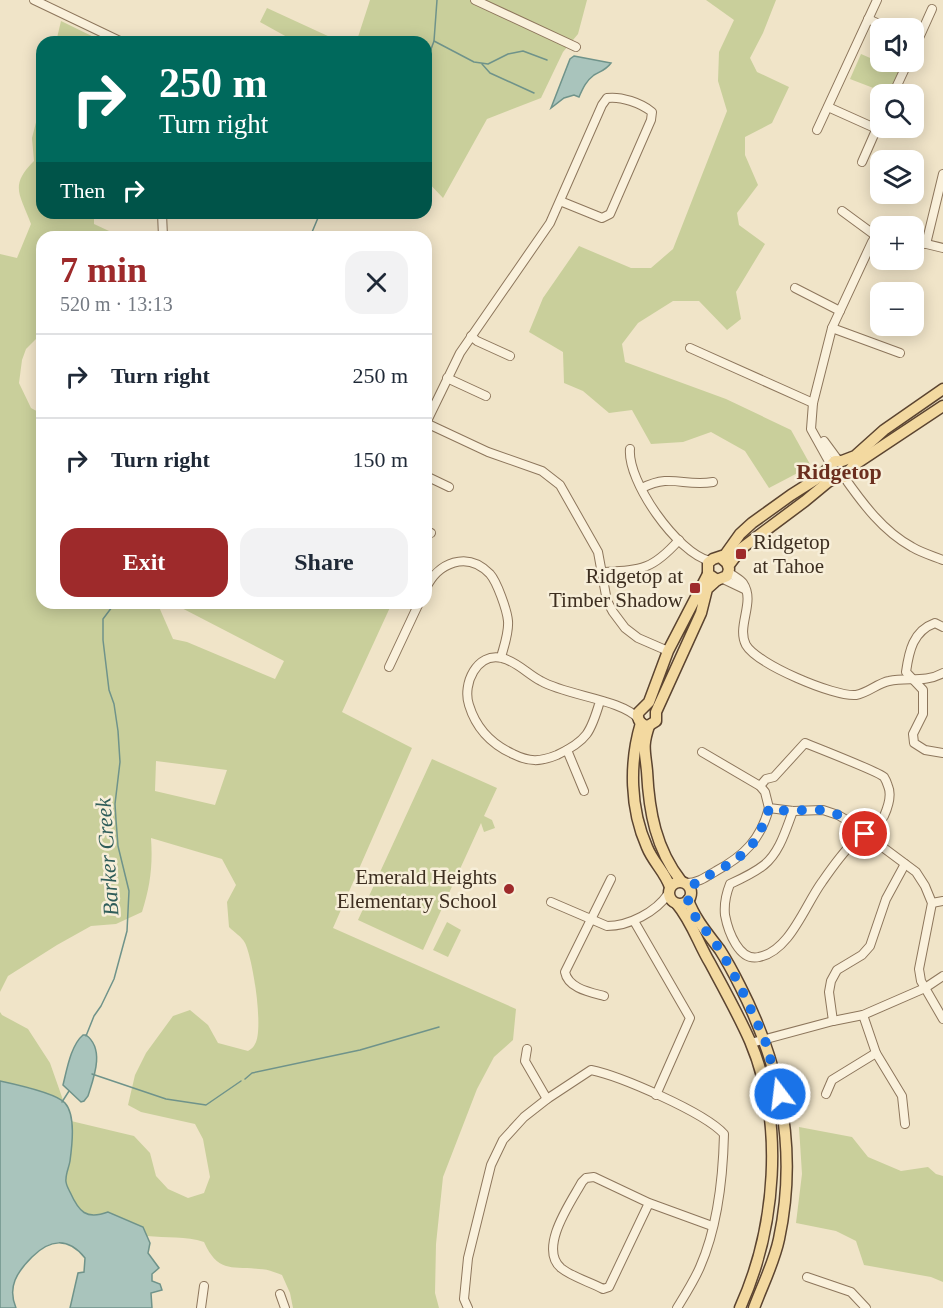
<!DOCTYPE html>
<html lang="en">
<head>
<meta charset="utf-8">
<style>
  :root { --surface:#fff; --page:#f2f2f3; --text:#1f2937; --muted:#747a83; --line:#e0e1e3; --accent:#9e2a2b }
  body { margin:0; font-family:"Times New Roman",serif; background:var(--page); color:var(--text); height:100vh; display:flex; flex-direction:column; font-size:22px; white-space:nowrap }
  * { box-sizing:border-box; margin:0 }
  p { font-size:20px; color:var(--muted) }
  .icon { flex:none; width:33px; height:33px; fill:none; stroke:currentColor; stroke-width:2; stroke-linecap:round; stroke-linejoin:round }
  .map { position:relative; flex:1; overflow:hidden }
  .panel { position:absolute; left:36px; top:231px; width:396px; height:378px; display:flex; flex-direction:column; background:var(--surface); border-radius:18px; box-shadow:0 3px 15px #0003 }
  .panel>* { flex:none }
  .banner { position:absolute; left:36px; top:36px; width:396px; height:183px; border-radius:18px; box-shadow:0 3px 15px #0003; background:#00695c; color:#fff; overflow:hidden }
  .controls { position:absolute; left:870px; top:18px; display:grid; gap:12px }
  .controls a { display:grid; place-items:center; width:54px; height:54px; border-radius:12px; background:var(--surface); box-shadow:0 3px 15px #0003; font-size:30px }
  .pin { position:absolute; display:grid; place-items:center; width:51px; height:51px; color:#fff; margin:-26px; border:3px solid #fff; border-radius:50%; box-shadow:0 2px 6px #0007 }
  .me { position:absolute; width:66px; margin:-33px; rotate:345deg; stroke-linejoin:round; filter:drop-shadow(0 0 4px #0008) }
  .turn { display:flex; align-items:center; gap:21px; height:126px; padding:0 24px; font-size:27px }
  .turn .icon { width:78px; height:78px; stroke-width:2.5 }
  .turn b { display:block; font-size:42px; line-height:51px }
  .then { display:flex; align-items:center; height:57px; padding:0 24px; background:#0003; gap:12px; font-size:22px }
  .round { display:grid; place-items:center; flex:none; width:63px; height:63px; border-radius:18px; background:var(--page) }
  .head { display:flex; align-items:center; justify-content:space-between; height:102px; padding:0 24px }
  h1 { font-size:36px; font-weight:600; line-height:45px; color:var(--accent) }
  .primary-button { display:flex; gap:12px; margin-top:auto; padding:12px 24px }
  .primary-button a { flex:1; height:69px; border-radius:18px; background:var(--accent); color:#fff; font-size:24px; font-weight:600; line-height:69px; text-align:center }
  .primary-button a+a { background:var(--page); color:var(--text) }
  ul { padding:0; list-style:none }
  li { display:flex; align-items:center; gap:18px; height:84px; padding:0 24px; border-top:2px solid var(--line) }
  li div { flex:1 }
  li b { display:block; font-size:22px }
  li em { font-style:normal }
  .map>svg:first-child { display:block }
</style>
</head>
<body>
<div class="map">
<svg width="943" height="1308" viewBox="0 0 943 1308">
  <rect width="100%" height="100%" fill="#f0e4c8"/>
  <g fill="#c9cf9b" fill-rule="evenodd">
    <path d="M370,0H587L578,34L563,52L541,98L487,119L443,198L426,180V42H296L260,22L267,8L330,37H358Z"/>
    <path d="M706,0H776L763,33L750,58L757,72L789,87L772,123L745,137V155L758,185L737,213L739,225L765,244L736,292L741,319L727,330L699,301H673L638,323L622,344L625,362L726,399L791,430L811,466L769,488L745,451L711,432L683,442L651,444L632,410L609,413L583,391L564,383L563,352L529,332L543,298L579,246L631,268H651L673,249L727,111L718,81L719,52L734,20Z"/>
    <path d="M61,21L104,42H56Z"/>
    <path d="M861,54L900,71L889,94L850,79Z"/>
    <path d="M42,99V213H94V224L122,237H42V333L26,349L22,360L19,383L31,408L42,414V603H164L159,607L173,639L187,642L275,679L284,661L172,603H392L342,712L412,748L333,928L516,1009L513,1040L494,1057L477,1089L443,1177L436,1244L435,1293L439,1308H293L290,1293L282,1275C274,1272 267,1269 259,1269C231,1266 218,1273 204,1242C186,1236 166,1238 147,1236L143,1227L108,1212C80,1222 75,1203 65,1181C71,1161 74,1141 71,1121L134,1136L150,1153L156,1176L168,1189L188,1198L204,1193L210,1177L203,1139L195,1124L141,1112L128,1105L135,1075L146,1053L173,1016L190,1010L208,1025L218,1043L248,1051C251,1049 254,1047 255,1044C264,1030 253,959 245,943C242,937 234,932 229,927L227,902L236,885L222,859L151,838C153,866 150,887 142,912L116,924L91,926L57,945L8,976L0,992V254L17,258L31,224C20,194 9,186 34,161L32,138ZM156,761L227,770L215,805L155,791Z"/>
    <path d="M432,759L497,788L484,816L492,820L495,828L484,832L481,823L423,950L358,920Z"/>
    <path d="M447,922L461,930L448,957L433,950Z"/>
    <path d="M0,1012L2,1015L28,1029L50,1063L63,1100L31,1088L0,1081Z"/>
    <path d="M799,1127L852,1137L868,1157L901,1171L928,1167L936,1174L943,1176V1282L931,1277L864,1265L856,1241L836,1231L796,1223L802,1174Z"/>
  </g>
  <g fill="#a9c4bc" stroke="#6f938a" stroke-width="1.5">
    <path d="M574,56L611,63C606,70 601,71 594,75C586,81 583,88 579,97L574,95L564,98L551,108L570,59Z"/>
    <path d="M83,1035H86C105,1049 94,1077 88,1096L84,1101L81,1102L63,1085C67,1069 71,1045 83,1035Z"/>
    <path d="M0,1081C14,1084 56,1093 65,1103C76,1115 72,1146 70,1161C69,1167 66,1173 66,1179C65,1183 68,1188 70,1192C79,1212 86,1220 108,1212L143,1227L150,1243L148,1253L159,1268L152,1274V1281L160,1284L162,1290L151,1293L152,1308H70L78,1273L84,1272L85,1258C68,1237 50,1239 32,1257C17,1272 7,1287 16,1308H0Z"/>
  </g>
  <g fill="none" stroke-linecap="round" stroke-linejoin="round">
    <g stroke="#6f938a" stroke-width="1.5">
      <path d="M434,41L474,62L488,64L508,54L523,51L547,60"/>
      <path d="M426,63L434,41L437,0"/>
      <path d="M482,64L490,73L534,93"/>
      <path d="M310,237L320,213"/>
      <path d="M86,1036L94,1016L101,1006L114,979L127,931L129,891L118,846L116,820L115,804L120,762L118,731L114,704L109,690L103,640V619L115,603"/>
      <path d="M92,1074L166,1099L206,1105L241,1081"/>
      <path d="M245,1079L252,1073L360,1050L439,1027"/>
      <path d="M62,1102L69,1091"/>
    </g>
    <defs>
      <g id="minor">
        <path d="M34,0L122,42"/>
        <path d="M475,0L576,47"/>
        <path d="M868,19L888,28"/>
        <path d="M914,49L932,9"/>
        <path d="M893,94L908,62"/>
        <path d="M828,107L877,129"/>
        <path d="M817,130L877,0"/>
        <path d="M862,162L880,121"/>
        <path d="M842,211L876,236"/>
        <path d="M162,213L163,237"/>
        <path d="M914,241L943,248"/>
        <path d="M926,244L943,174"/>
        <path d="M795,288L840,311"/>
        <path d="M832,328L900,353"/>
        <path d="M471,336L477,341L510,356"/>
        <path d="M690,348L813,403"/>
        <path d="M447,378L486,396"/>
        <path d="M426,423L460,353L550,223L602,105L607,98C621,96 641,103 652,112L651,120L610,214L602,218L560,201"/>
        <path d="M426,423L488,452L542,471L560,485L598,552L607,601L613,612L625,628L638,638L668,651"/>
        <path d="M824,441L838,460"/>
        <path d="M630,449C627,481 677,553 710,561"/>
        <path d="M831,465L811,429L813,403L832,328L872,242L876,236L880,234"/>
        <path d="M426,476L449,487"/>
        <path d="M844,477C863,504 883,531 912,547C922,553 933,556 943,560"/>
        <path d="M642,488C672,473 683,487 713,482"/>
        <path d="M426,531L431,533"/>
        <path d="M603,572C642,570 652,570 679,540"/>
        <path d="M729,572C733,576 740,579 743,583C756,602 736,626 746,645C757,664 834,697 856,695C868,693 878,683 889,681C908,677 925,683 943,673"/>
        <path d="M723,579L744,589"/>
        <path d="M426,588C438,563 467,550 490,574C497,582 507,610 508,621C509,633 504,646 501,657"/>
        <path d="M943,627L935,623C913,631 909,651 906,672L923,690V714L913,734L914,743L925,750L943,753"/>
        <path d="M389,667L419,603"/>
        <path d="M600,701C591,732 587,741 557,755C540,762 529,762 513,754C491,744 476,728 469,705C462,684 477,652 502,658C516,661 529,675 541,681C567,696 621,699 639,719"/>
        <path d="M567,750L584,791"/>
        <path d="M702,752L760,786L765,792L769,808L793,811L823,810L838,815L855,825L865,834L916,872L925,886L932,903L919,969L921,981L943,1019"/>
        <path d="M760,786L766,779L774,777L805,743C815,747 879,772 884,777C886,780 887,783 888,786C892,795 888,807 884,816C877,829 863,834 853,843C842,853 831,869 822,882C805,905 790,951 759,957C739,962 728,931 725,915C724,905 726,894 730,884C741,879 754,873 764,865C780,852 786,829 793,811"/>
        <path d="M686,883C698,883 706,877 716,871C744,856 761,839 769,808"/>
        <path d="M551,902L607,926C629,926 656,912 668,894"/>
        <path d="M932,903L943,901"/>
        <path d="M634,921L690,1018L656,1095"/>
        <path d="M604,996C589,992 568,988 565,972L611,879"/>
        <path d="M863,1015L876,1053L902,1096L905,1124"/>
        <path d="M833,1021L829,992L831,981L837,970L862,955L870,946L886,899L905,864"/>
        <path d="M751,1043L833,1021L863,1015L925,988L943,976"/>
        <path d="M527,1049L525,1061L547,1099"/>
        <path d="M826,1094L832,1080L876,1053"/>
        <path d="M649,1203L609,1287L603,1289C590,1282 572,1277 561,1268C538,1248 571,1202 582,1182L586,1178L594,1177L649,1203L712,1226"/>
        <path d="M807,1277L851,1292L866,1308"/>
        <path d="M280,1294L285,1308"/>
        <path d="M201,1308L204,1286"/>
        <path d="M468,1308L464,1299L468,1258L491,1165L503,1140L524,1117L547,1099L591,1070C620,1076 704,1112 724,1134C723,1178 718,1226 700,1267C694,1281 685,1295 677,1308"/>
      </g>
      <g id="major">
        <path d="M720,557L727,563L729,569L727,576L717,580L708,574V563L713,559L725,555L740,534L752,523L791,495L821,476L835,461H842L855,456L884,430L943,389"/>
        <path d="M729,565L742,548L805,501L828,482L836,478L844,477L854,465L943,406"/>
        <path d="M708,574L668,651L649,702L638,713C637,720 641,725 648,726L656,721V712L701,613L707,589L717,580"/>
        <path d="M641,723C629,763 630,809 647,847C653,862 665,872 670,887"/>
        <path d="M649,726C642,747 645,750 647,771C649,812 656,849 681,881"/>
        <circle cx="680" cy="893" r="11"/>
        <path d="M688,900C695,919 708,934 720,950C727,961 734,974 740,986C781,1066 798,1150 779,1239C774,1263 762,1286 754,1308"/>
        <path d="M677,904C692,922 698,943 710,963C724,989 738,1014 750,1041C785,1123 776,1228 740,1308"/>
      </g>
    </defs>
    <use href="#minor" stroke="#8d765c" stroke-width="10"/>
    <use href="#major" stroke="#5b4430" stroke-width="13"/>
    <use href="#minor" stroke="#faf1dc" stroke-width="8"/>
    <use href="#major" stroke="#f3d9a0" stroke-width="10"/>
  </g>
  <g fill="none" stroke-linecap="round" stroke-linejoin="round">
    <path stroke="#1a73e8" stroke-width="10" stroke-dasharray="0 18" d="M780,1094L765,1040L740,986L721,951L694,915L688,900L695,883L735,861L752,845L766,820L769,808C786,813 803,809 820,810C837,811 854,823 865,834"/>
  </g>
  <g fill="#9e2a2b" stroke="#f7eed8" stroke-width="2">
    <rect x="735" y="548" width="12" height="12" rx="3"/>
    <rect x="689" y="582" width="12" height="12" rx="3"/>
    <circle cx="509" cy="889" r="6"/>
  </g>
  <g text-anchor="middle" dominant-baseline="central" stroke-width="5" stroke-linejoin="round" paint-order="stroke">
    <g font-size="21" fill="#3d2e20" stroke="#f7eed8" text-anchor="end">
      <text x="753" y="542" text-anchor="start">Ridgetop<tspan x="753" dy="24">at Tahoe</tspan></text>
      <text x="683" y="576">Ridgetop at<tspan x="683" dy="24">Timber Shadow</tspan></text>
      <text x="497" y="877">Emerald Heights<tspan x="497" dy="24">Elementary School</tspan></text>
    </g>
    <g font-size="22" font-weight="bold" fill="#6b2e1e" stroke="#f7eed8">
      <text x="839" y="471">Ridgetop</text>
    </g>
    <g font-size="22" font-style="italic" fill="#2f5d5a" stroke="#f7eed8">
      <text transform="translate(107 857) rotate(-94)">Barker Creek</text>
    </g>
  </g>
</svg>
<div class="controls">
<a><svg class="icon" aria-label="sound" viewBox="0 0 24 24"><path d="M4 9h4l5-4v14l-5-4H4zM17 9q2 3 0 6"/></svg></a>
<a><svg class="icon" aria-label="search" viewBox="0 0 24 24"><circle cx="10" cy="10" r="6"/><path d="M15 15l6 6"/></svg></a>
<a><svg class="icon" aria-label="layers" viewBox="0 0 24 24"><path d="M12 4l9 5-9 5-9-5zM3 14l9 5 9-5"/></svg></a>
<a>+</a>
<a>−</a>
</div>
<div class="pin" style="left:865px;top:834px;background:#d93025"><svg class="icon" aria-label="arrive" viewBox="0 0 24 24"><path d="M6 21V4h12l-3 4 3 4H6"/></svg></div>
<svg class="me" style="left:780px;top:1094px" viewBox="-20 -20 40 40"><circle r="17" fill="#1a73e8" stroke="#fff" stroke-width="3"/><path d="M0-11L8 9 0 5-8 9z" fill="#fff"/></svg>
<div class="banner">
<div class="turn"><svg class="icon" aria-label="right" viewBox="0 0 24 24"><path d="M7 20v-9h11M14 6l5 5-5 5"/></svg><div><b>250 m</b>Turn right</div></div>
<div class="then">Then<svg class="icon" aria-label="right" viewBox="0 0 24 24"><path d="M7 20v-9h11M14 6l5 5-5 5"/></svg></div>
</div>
<section class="panel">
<div class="head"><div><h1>7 min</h1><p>520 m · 13:13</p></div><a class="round"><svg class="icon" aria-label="close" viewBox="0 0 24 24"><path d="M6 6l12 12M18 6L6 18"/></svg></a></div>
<ul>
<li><svg class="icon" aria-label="right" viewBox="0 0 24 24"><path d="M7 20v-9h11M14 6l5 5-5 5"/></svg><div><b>Turn right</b></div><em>250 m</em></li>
<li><svg class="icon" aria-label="right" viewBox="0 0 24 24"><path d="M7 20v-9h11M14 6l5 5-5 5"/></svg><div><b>Turn right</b></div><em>150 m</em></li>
</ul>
<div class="primary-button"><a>Exit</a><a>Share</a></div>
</section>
</div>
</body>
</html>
